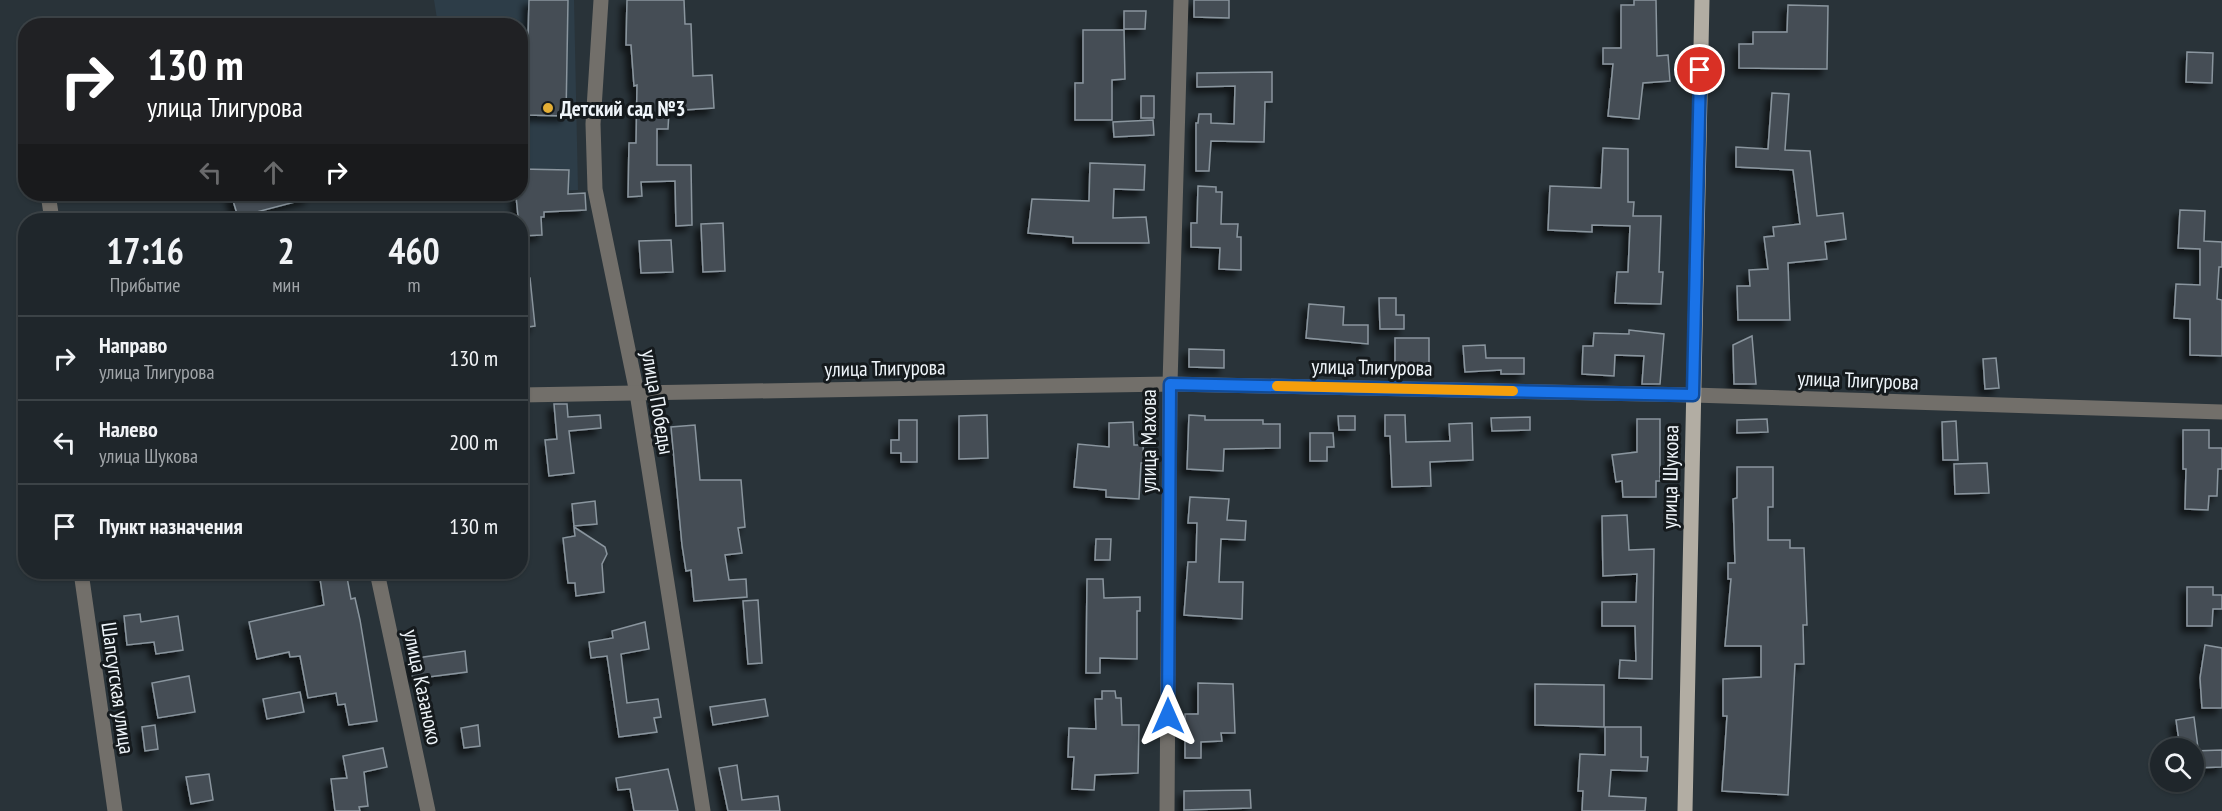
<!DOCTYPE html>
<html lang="ru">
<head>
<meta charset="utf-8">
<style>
  :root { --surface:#1f262b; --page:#2c3237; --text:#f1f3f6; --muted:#a1a5a9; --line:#3c4347 }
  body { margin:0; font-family:"PT Sans Narrow",sans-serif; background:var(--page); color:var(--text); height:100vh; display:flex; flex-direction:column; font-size:22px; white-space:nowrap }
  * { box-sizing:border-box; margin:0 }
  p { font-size:20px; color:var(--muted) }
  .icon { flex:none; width:33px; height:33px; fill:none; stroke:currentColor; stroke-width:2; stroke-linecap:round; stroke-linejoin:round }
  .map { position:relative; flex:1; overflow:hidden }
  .side { position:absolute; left:18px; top:213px; width:510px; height:366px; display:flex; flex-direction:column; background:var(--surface); border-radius:24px; box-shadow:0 2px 4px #0004,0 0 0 2px var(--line) }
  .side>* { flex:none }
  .banner { position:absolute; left:18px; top:18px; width:510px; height:183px; border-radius:24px; box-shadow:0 2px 4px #0004,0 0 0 2px var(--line); background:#202124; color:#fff; overflow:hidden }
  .buttons { position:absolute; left:2150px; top:738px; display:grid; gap:12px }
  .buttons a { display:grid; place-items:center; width:54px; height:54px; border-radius:50%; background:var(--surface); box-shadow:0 2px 4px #0004,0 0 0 2px var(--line); font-size:30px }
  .pin { position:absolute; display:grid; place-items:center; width:51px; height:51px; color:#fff; margin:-26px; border:3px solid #fff; border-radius:50%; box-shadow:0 2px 6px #0007 }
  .me { position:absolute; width:66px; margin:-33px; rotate:0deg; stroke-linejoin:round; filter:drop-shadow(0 0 4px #0008) }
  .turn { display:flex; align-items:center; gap:21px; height:126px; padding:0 30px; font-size:27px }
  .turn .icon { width:78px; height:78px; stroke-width:2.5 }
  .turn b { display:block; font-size:42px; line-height:51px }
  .lanes { display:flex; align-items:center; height:57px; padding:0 30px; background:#0003; justify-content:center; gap:30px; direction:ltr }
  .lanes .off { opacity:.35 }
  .eta { display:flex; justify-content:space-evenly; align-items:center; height:102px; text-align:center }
  .eta b { font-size:36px; font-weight:800; line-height:42px }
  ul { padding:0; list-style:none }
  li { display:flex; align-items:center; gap:18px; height:84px; padding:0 30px; border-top:2px solid var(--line) }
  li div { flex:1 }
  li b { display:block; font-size:22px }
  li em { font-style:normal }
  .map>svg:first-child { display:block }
</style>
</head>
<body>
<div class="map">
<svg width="2222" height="811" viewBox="0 0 2222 811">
  <defs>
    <filter id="shadow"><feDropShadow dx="-5.5" dy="5.5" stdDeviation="3" flood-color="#0009"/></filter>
  </defs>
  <rect width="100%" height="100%" fill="#293339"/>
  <path fill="#2d3d48" d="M434,0H574L578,190L521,192L520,26L438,25Z"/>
  <g fill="#444e55" stroke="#8a959e" stroke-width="1.5" filter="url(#shadow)">
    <path d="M529,0H568L566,116L526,115Z"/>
    <path d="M627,0H684L685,24H691L693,76L712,75L714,108L669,111L668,129H657V165H691L692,225L676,226L675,181L641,182L642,196L628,197L629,143H636L637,85L634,86L631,45H626Z"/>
    <path d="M1194,0H1229V18L1194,17Z"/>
    <path d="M1634,0H1656L1657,56L1668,55L1670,81L1643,83L1639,119L1608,116L1613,64H1603V48H1621V5H1634Z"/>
    <path d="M1788,5L1828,6L1827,69L1739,68V44H1753V32H1787Z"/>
    <path d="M1124,11H1146L1145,29H1124Z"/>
    <path d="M1083,30H1124L1125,79L1112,80V120H1075V83H1083Z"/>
    <path d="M2187,52L2213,53L2212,83L2186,82Z"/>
    <path d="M1272,72V102H1265L1264,142L1211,141L1209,171H1196V123H1198L1199,114H1211V123L1234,124L1235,86L1197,87V73Z"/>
    <path d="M1772,93L1789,94L1785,150L1810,151L1817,216L1843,213L1846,239L1825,242L1827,259L1788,263L1790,320H1738L1737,286H1750L1749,270L1768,269L1764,237L1774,236L1773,227L1800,224L1793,170L1736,167V147L1768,149Z"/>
    <rect x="1141" y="96" width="13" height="22"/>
    <path d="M1153,120L1154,135L1114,137L1113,122Z"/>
    <path d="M1603,148L1628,149V202H1634L1633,216H1661L1659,272H1663L1661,304L1615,303L1617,272H1628L1630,226L1592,225V232L1548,230L1550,186L1601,188Z"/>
    <path d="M1090,163L1145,165L1144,190L1114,189L1113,218L1146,217L1149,243H1073V237L1028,233L1032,199L1089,201Z"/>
    <path d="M520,169L569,170L568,194L585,193L586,210L544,212V217H541L542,235L520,236L516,196H520Z"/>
    <path d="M1198,186L1216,187V192H1222L1221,224H1238L1237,237H1241V270L1219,269L1220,248L1191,247V223H1197Z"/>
    <path d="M231,194H309L310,198L238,217Z"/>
    <path d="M2180,210L2205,211L2204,241L2222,242V267H2219L2217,299L2222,300V356L2190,355V319L2174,318L2176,284L2200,285V249L2178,248Z"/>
    <path d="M723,223L725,271L703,272L701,224Z"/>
    <path d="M671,240L673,272L641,273L639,241Z"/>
    <path d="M530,278L535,326L520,328V279Z"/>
    <path d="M1379,298H1396V315H1404V329H1380Z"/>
    <path d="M1309,304L1344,307L1343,325H1368V344L1306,338Z"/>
    <path d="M1629,330L1664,334L1660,384H1642L1644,356L1615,355L1614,376L1582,374L1583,346H1593L1594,333L1629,334Z"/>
    <path d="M1752,336L1756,384H1734L1733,345Z"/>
    <rect x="1395" y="338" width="34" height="33"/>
    <path d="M1485,345L1486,358H1524V374H1501V370L1465,372L1463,346Z"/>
    <path d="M1189,349L1224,350V368L1189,367Z"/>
    <path d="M1996,358L1999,388L1985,389L1983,359Z"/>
    <path d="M554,404H567L568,417L600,415L601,428L569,431L574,473L549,476L545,440L557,439Z"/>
    <path d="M987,415L988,458L959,459V416Z"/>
    <path d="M1189,415L1205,416V420H1263V424H1280V448L1224,449L1223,471L1187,469Z"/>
    <path d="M1385,415H1405L1406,442L1450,441L1449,424L1472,423L1473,460L1430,462L1431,486L1392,487L1390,436H1385Z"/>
    <path d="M1338,416H1355V430H1339Z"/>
    <path d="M1530,417V430L1492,431L1491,418Z"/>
    <path d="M1637,419H1660V481H1656V497H1623L1622,481L1616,482L1612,455L1637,452Z"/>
    <path d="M1767,419L1768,432L1737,433V420Z"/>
    <path d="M899,420H917V462H901V453H891V440H899Z"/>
    <path d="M1956,421L1958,460H1943L1942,422Z"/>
    <path d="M1133,422L1134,445H1143L1144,463H1141L1139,499L1106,497V490L1074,487L1078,444L1109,447V423Z"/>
    <path d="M695,425L700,480H741L745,527L738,528L742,553L725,555L729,580L746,579L747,597L694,601L691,570L686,571L682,545L671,427Z"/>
    <path d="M2183,430H2209V448H2222V469H2218L2217,496H2209L2208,510L2185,509L2186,469H2183Z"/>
    <path d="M1310,433H1333L1334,447H1327V461H1310Z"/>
    <path d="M1987,463L1989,493L1955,494L1954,464Z"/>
    <path d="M1737,467H1773V507H1768V540H1790V548H1804L1807,625H1803L1804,664H1795L1788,795L1722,791L1727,716H1723V679L1761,677V646H1725L1731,579H1728V563H1735L1733,499L1737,498Z"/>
    <path d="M1190,497L1229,499L1227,520L1246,521L1245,540L1221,539L1219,582H1243L1242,619L1184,615L1188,562H1196L1197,523H1188Z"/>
    <path d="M595,501L597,524L574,526L572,504Z"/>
    <path d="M1627,515L1629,550L1654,549L1652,679L1619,678L1620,660L1636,661L1635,626H1602V602H1636L1637,574L1603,576L1602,516Z"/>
    <path d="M574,527L605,547L607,554L602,564L604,592L576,596L575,583H568L563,538L575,536Z"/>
    <path d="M1096,539H1111L1110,560H1095Z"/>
    <path d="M319,572H346L351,599L355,598L360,620L377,721L349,725L345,704L338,705L336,693L308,698L300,656L290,657L289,652L257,659L249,622L324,605Z"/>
    <path d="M1087,579H1103L1104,598L1140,597V611H1137V659L1100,658V673H1086Z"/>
    <path d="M2187,587H2213V595H2222V609H2213L2212,626H2187Z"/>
    <path d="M758,600L762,663L748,664L743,601Z"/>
    <path d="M140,614L141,622L178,616L183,650L156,654L154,642L127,645L124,616Z"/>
    <path d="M645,622L649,649L621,654L627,703L658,699L661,717L654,718L657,732L619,737L607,656L591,658L589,642L613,638L612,631Z"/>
    <path d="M2205,645L2222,648V708H2202L2200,678Z"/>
    <path d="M465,651L467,672L413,679L410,659Z"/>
    <path d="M189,676L195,712L158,718L152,683Z"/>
    <path d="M1198,683L1233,684L1235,733H1221L1222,741L1201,742V758H1185V714H1198Z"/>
    <path d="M1535,684L1604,685V727L1535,725Z"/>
    <path d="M1102,691H1115L1116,698H1121L1122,725H1139L1138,773L1095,775L1094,790L1072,789L1074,757H1068L1069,728L1096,729L1095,699H1102Z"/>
    <path d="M300,692L304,712L267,719L263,699Z"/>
    <path d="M765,699L768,716L713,725L710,707Z"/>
    <path d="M2194,717L2198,748H2180L2176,720Z"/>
    <path d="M155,725L158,749L145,751L142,727Z"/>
    <path d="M478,725L480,746L464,748L461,728Z"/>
    <path d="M1605,727H1641V757H1648L1647,771L1611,770L1609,796L1646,798L1645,811H1582L1583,791H1578L1580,754L1605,755Z"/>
    <path d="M383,748L387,767L364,772L368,806L359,807L360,811H335L331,779L347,778L343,756Z"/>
    <path d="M2222,750V767L2193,768V751Z"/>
    <path d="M737,765L742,800L778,796L780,811H728L719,768Z"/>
    <path d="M668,769L678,811H634L630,789L618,790L616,778Z"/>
    <path d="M209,774L213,800L191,804L186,777Z"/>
    <path d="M1250,790L1251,808L1184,810V791Z"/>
  </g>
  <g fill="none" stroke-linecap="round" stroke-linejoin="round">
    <g stroke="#726f6a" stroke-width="15">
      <path d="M601,0L593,124L595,189L637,393L703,811"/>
      <path d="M48,194L52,220"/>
      <path d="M520,395L1170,384L1693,395L2222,412"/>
      <path d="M81,572L115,811"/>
      <path d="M377,572L428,811"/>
      <path d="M1167,811L1170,384L1181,0"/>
    </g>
    <path stroke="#b2ada3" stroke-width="15" d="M1685,811L1702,0"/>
  </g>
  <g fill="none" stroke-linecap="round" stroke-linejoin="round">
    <defs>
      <path id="route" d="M1168,716L1170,384L1693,395L1700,70"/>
    </defs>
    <use href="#route" stroke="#114b97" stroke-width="15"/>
    <use href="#route" stroke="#1a73e8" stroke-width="10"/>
    <path stroke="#f59e0b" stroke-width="10" d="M1277,386L1513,391"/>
  </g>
  <circle fill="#e4ae35" stroke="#151a1d" stroke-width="2" cx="548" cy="108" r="6"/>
  <g text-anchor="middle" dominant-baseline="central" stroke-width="6" stroke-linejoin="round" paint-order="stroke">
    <g font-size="21" font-weight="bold" fill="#eff5fa" stroke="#151a1d" text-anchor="start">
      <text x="560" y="108">Детский сад №3</text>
    </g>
    <g font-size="21" fill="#eff5fa" stroke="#151a1d">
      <text transform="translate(1372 367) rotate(1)">улица Тлигурова</text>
      <text transform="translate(885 368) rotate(-1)">улица Тлигурова</text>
      <text transform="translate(1858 380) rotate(2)">улица Тлигурова</text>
      <text transform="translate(658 402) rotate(80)">улица Победы</text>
      <text transform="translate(1148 441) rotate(-90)">улица Махова</text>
      <text transform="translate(1670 477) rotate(-89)">улица Шукова</text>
      <text transform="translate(423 687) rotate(78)">улица Казаноко</text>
      <text transform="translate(118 688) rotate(82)">Шапсугская улица</text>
    </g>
  </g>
</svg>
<div class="buttons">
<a><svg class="icon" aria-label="search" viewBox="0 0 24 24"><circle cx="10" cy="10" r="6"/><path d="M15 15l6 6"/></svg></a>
</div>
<div class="pin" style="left:1700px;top:70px;background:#d93025"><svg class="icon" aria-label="arrive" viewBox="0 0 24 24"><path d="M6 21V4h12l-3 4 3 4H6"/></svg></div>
<svg class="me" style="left:1168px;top:716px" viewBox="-20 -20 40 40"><path d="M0-17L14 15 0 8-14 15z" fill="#1a73e8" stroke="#fff" stroke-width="4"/></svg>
<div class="banner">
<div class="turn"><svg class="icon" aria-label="right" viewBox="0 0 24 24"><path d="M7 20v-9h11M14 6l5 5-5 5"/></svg><div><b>130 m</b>улица Тлигурова</div></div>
<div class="lanes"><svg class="icon off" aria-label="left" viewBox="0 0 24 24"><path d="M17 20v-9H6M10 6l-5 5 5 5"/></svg><svg class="icon off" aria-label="ahead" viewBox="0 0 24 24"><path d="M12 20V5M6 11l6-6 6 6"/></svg><svg class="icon" aria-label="right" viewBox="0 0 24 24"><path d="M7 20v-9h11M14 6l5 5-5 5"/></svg></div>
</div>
<section class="side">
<div class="eta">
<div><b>17:16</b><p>Прибытие</p></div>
<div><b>2</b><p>мин</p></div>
<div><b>460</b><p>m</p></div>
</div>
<ul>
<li><svg class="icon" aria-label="right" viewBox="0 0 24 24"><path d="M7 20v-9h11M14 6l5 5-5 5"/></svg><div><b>Направо</b><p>улица Тлигурова</p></div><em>130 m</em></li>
<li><svg class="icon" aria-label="left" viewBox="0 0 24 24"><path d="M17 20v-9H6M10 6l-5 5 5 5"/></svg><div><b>Налево</b><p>улица Шукова</p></div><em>200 m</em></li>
<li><svg class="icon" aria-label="arrive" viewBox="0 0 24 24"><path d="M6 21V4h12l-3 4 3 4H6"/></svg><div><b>Пункт назначения</b></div><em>130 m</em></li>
</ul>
</section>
</div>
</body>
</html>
